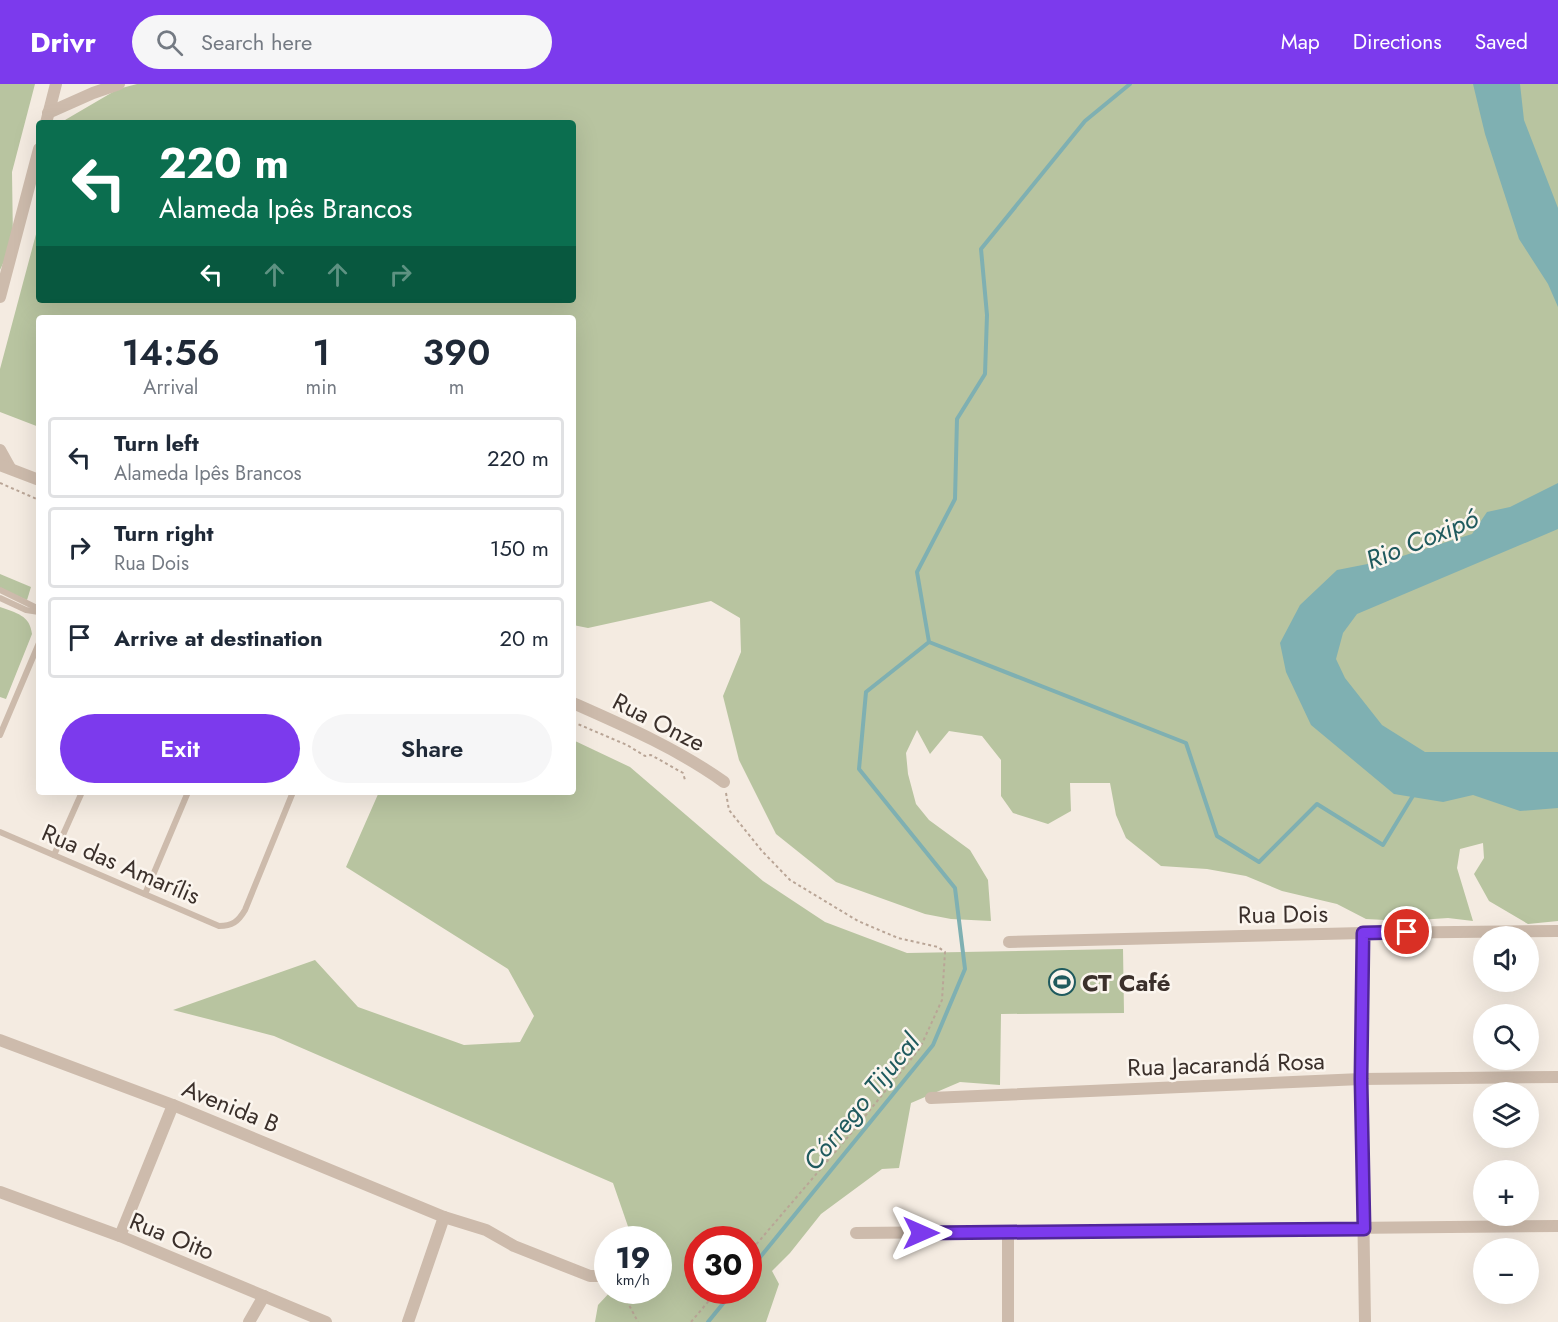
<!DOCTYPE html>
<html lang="en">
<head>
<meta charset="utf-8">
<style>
  :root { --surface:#fff; --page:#f6f6f7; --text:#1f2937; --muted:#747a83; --line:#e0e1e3; --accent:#7c3aed }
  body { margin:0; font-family:Jost,sans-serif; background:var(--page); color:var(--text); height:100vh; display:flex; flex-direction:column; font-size:22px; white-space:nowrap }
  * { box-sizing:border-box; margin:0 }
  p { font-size:20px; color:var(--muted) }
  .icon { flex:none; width:33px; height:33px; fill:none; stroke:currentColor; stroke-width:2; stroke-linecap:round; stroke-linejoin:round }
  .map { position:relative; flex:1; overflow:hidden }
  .panel { position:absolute; left:36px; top:231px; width:540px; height:480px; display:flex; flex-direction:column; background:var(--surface); border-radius:6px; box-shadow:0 6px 24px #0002 }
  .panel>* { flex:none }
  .guide { position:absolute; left:36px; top:36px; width:540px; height:183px; border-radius:6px; box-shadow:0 6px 24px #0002; background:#0b6e4f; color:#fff; overflow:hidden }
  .tools { position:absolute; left:1473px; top:842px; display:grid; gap:12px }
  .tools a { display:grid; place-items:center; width:66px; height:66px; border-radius:50%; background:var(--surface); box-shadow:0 6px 24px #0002; font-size:30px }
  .speed { position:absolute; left:594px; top:1142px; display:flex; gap:12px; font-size:30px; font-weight:700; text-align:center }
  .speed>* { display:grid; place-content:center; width:78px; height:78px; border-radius:50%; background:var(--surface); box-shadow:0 6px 24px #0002; line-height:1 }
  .speed small { font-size:15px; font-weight:400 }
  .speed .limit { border:9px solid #d22; background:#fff; color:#111 }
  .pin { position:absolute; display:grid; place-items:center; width:51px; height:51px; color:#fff; margin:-26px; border:3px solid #fff; border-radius:50%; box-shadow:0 2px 6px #0007 }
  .me { position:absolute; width:66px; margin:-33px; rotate:90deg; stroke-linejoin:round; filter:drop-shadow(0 0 4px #0008) }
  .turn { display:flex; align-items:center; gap:21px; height:126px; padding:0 24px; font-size:27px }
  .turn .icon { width:78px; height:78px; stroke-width:2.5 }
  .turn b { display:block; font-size:42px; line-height:51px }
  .lanes { display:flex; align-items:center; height:57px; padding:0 24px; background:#0003; justify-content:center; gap:30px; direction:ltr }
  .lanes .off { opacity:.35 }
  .eta { display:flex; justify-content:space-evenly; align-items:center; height:102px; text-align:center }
  .eta b { font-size:36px; font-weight:600; line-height:42px }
  .button { display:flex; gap:12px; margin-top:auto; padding:12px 24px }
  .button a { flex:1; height:69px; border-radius:36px; background:var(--accent); color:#fff; font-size:24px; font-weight:600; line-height:69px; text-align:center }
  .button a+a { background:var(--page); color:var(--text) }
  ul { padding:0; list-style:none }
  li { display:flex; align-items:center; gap:18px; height:81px; margin:0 12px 9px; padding:0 12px; border:3px solid var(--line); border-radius:6px }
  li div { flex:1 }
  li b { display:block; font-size:22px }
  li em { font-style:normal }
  header { display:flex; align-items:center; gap:36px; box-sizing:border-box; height:84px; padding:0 30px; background:var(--accent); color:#fff }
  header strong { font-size:28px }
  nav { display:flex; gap:33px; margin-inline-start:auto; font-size:21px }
  .search { width:420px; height:54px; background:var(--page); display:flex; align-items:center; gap:15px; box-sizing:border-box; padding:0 21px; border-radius:33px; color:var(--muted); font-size:22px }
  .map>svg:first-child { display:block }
</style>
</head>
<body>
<header>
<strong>Drivr</strong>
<div class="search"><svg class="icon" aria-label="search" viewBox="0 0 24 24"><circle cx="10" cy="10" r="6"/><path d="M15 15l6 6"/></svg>Search here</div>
<nav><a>Map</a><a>Directions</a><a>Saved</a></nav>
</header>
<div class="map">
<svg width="1558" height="1238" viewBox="0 0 1558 1238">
  <rect width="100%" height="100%" fill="#f4ebe1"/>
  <g fill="#b8c4a0" fill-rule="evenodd">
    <path d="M0,0H35L12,88L13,158L0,186Z"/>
    <path d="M137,0H1558V837L1528,840L1489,817L1474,790L1484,774L1483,759L1460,765L1457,784L1473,837L1448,834L1404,837L1366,835L1337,820L1282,807L1246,792L1207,785L1161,782L1126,754L1116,731L1110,699H1070L1071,727L1048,740L1013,729L1001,712V676L982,652L949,647L930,670L917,646L906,669L908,690L916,720L929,736L970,766L988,796L991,837L951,835L925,830L836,798L776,750L739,676L723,612L741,568L740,534L711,517L588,544L573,541V234H39V343L0,328V285L39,139V216H573V39H64L65,36L118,5Z"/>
    <path d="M0,490L31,503L27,516L0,505Z"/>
    <path d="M0,523C16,529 30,531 32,550L6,615L0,613Z"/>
    <path d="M573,656L630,683L763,797L825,838L907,869L1123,865L1124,929L1001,930L1000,1001L960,998L911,1019L899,1084L882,1085L821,1130L790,1169L772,1187L779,1200L766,1238H595L598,1221L612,1206H658V1155L632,1154L613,1099L274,952L173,926L315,876L358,923L464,961L520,958L534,932L508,885L346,783L379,708H573ZM698,1155H748V1206H698Z"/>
  </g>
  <g fill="#7fb0b2">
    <path d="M1473,0H1520L1524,36L1558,124V223L1548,200L1519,155L1485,50Z"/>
    <path d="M1558,399V445L1357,530L1343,549L1336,575L1345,594L1382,641L1425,668H1558V724L1520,727L1473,711L1443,718L1394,710L1311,641L1286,588L1280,559L1300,521L1337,486L1393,475L1472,450L1487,428L1510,423Z"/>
  </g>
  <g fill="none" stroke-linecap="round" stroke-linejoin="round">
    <g stroke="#7fb0b2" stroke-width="4">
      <path d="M929,558L1186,659L1217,752L1259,778L1317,720L1383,761L1414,710"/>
      <path d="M748,1188L933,961L965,885L955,804L859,685L866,608L929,558L917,488L955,415L957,335L985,290L987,231L981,165L1085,37L1130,0"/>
      <path d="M708,1238L734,1206"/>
    </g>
    <g stroke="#b9a596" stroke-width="2" stroke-dasharray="3 3" stroke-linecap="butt">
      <path d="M0,399L39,416"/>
      <path d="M573,638L627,661L645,672L651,671L683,689L685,696"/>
      <path d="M726,709L729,726L762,767L790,796L858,837L898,854L938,863L945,868L942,916L920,964L853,1047L748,1170"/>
      <path d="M621,1206L638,1238"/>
      <path d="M691,1238L718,1206"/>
    </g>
    <g stroke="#cdbbac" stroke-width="6">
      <path d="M0,506L39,525"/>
      <path d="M0,514L26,526L39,528"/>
      <path d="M0,651L39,559"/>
      <path d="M0,748L219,842C232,842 238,838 245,826L293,708"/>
      <path d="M54,771L82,708"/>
      <path d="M145,810L188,708"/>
    </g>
    <g stroke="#cdbbac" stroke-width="12">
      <path d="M48,29L93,9L119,0"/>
      <path d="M46,39L56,0"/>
      <path d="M0,213L39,65"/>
      <path d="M0,366L10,384"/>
      <path d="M0,381L39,396"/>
      <path d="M573,619C625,642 678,665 724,698"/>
      <path d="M1363,849L1361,995L1365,1238"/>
      <path d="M1009,858L1363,849L1558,847"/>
      <path d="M0,956L173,1021L444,1133L486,1146L514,1162L590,1192H608"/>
      <path d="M931,1014L1361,995L1558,993"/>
      <path d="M0,1108L120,1152L326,1238"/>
      <path d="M856,1149L1558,1142"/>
      <path d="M120,1152L173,1021"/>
      <path d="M249,1238L264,1212"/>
      <path d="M408,1238L444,1133"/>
      <path d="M1008,1238V1148"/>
    </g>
  </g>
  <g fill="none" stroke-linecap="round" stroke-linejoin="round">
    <defs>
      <path id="route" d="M921,1149L1364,1145L1361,995L1363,849L1407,848"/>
    </defs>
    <use href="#route" stroke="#51269a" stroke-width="15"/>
    <use href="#route" stroke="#7c3aed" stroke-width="10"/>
  </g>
  <defs>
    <symbol id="stadium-ring" viewBox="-11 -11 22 22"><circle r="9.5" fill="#fbf5ee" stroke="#1f5a5e" stroke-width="1.5"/><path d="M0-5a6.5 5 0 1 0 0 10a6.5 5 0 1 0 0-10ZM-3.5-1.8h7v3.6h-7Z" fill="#1f5a5e"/></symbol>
  </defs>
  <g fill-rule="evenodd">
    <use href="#stadium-ring" x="1047" y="883" width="30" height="30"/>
  </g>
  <g text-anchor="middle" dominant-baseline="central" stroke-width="5" stroke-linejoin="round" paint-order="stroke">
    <g font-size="24" fill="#3b302b" stroke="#fbf5ee">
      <text transform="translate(659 638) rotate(27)">Rua Onze</text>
      <text transform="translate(121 780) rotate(23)">Rua das Amarílis</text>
      <text transform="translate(1283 830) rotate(-1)">Rua Dois</text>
      <text transform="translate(1226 980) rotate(-2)">Rua Jacarandá Rosa</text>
      <text transform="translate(231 1022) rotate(22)">Avenida B</text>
      <text transform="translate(172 1152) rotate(22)">Rua Oito</text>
    </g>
    <g font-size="24" font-weight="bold" fill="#3b302b" stroke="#fbf5ee" text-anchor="start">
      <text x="1082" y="898">CT Café</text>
    </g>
    <g font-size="26" font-style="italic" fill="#1f5a5e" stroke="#fbf5ee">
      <text transform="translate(1422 455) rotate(-22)">Rio Coxipó</text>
      <text transform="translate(861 1018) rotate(-51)">Córrego Tijucal</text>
    </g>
  </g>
</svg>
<div class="tools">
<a><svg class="icon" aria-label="sound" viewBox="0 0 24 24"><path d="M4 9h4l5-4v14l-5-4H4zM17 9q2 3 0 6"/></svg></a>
<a><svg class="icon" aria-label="search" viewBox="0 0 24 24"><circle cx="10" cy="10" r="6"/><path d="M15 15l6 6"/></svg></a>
<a><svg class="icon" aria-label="layers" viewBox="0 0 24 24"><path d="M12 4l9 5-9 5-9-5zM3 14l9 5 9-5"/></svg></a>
<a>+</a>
<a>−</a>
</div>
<div class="speed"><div>19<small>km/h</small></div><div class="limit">30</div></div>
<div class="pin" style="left:1407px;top:848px;background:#d93025"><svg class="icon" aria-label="arrive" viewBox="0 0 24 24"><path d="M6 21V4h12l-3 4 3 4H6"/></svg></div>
<svg class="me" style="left:921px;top:1149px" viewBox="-20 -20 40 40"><path d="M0-17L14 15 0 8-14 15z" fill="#7c3aed" stroke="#fff" stroke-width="4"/></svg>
<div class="guide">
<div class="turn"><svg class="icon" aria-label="left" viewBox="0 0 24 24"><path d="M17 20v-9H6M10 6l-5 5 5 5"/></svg><div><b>220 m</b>Alameda Ipês Brancos</div></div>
<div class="lanes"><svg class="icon" aria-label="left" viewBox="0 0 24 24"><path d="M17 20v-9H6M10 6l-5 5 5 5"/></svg><svg class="icon off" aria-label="ahead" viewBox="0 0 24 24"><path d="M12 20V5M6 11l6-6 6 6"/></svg><svg class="icon off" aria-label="ahead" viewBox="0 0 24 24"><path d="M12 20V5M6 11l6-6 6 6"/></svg><svg class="icon off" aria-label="right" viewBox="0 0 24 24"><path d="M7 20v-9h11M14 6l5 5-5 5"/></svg></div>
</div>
<section class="panel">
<div class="eta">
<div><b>14:56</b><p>Arrival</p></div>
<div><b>1</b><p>min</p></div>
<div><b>390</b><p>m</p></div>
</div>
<ul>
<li><svg class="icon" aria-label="left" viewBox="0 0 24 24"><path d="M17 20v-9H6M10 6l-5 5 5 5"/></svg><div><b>Turn left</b><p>Alameda Ipês Brancos</p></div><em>220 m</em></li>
<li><svg class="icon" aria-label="right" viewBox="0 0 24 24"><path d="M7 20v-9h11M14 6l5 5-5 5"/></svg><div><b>Turn right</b><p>Rua Dois</p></div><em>150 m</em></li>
<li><svg class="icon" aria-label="arrive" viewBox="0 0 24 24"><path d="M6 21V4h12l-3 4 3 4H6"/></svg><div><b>Arrive at destination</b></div><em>20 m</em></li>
</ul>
<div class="button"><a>Exit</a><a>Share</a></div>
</section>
</div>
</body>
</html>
